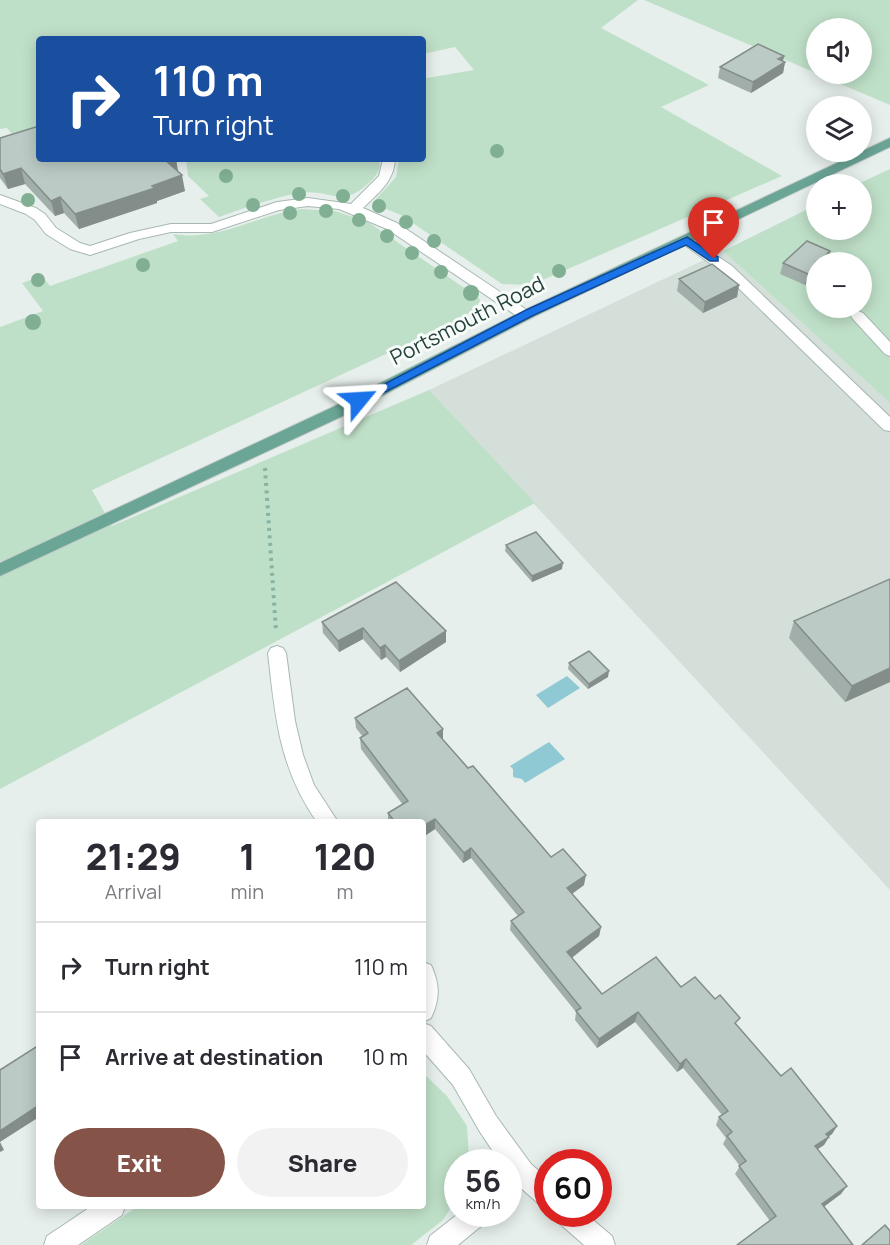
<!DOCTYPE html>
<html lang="en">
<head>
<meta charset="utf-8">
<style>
  :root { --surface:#fff; --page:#f2f2f3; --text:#2b2b33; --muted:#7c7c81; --line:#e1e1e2; --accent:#855347 }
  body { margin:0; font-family:Manrope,sans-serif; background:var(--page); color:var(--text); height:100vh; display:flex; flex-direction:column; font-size:22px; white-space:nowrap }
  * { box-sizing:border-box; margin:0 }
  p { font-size:20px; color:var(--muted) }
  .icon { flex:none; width:33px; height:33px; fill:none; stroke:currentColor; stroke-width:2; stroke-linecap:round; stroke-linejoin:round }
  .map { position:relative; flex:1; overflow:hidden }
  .panel { position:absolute; left:36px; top:819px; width:390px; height:390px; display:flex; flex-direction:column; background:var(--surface); border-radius:6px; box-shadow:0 3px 15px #0003 }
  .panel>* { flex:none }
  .top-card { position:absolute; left:36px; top:36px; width:390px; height:126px; border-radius:6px; box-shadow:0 3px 15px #0003; background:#1a4fa0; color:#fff; overflow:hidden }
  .tools { position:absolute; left:806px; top:18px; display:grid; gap:12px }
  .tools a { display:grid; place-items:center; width:66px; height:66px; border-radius:50%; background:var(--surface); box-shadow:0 3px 15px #0003; font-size:30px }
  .speed { position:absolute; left:444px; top:1149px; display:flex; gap:12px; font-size:30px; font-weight:700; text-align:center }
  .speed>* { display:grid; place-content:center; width:78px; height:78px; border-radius:50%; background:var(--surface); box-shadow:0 3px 15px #0003; line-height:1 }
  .speed small { font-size:15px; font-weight:400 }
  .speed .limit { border:9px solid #d22; background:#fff; color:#111 }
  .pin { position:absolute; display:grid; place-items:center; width:51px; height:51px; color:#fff; margin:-62px -26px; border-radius:50% 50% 50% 0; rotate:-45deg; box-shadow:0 0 6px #0007 }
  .pin .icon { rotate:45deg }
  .me { position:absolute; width:66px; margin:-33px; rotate:63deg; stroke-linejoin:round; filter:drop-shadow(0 0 4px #0008) }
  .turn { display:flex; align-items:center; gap:21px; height:126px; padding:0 18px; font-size:27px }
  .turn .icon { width:78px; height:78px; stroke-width:2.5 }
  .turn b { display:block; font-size:42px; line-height:51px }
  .eta { display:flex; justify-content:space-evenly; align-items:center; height:102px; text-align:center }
  .eta b { font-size:36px; font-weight:800; line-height:42px }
  .primary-button { display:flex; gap:12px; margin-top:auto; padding:12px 18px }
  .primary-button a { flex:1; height:69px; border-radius:36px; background:var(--accent); color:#fff; font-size:24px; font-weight:800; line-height:69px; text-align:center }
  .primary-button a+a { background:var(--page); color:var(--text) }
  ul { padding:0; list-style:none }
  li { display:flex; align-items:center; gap:18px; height:90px; padding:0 18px; border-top:2px solid var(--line) }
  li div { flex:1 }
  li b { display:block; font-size:22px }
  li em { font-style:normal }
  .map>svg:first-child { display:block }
</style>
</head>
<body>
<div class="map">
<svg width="890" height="1245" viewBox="0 0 890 1245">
  <rect width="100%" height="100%" fill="#e6efeb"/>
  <path fill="#d4dfda" d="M723,251L890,403V890L429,390Z"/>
  <g fill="#bfe0c8" fill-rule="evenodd">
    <path d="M0,0H638L601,28L709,85L661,107L782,176L531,285L502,284L401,215L374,204L375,200L396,177L399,159H423V82L427,78L474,70L455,47L423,54V39H39V130L15,138L7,128L0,129Z"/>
    <path d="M644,0H890V105L817,74H861V28H816V73Z"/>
    <path d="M189,159H379C381,168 378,173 372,180C341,211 333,188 299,193C272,198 245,208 219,217L200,199L209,196L188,176L186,160Z"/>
    <path d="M890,169V403L723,251L816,205V230H861V184H858ZM816,262H861V308H816Z"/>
    <path d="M301,209L335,211L368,222L479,298L481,304L466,317L92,490L112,526L429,390L535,503L0,789V327L43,311L22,283L42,276L50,286L178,241L173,234C219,242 256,215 301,209Z"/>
    <path d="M423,1073L447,1096L467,1126L469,1160V1162H458L457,1198L443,1220L411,1245H81L138,1206H423Z"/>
  </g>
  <g fill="#8ec9d4">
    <path d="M567,676L580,688L548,708L536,695Z"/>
    <path d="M549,742L565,759L525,783L522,779L513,777V769L510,766Z"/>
  </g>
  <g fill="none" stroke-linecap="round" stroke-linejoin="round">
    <defs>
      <g id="minor">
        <path d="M383,159H395C394,182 378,193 363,208L397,223L530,312L532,315L530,318H520L387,229L339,209L308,206L279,210L212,232H171L139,239L90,255L70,249L46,234L35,220L26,214L0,204V195L36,208L45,214L56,228L80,243L90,246L130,233L171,224H211L277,202L308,198L351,204L379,176Z"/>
        <path d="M687,236L732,266L890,417V431L884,430L722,272L682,243L680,240Z"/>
        <path d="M858,311L863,313L890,342V356L885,354L853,319L851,316L853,313Z"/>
        <path d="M277,646L283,648L286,653L295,721L303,755L314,785L338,822H317C279,768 275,716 268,653L271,648Z"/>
        <path d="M423,962L431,965C440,985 440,999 431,1018L423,1022Z"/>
        <path d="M423,1023L431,1026L469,1069L496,1116L531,1164L548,1179V1207L539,1204L522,1189L508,1197V1162H500L480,1132L453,1085L423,1051Z"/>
        <path d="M92,1206H125L122,1215L78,1245H44L47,1236Z"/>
        <path d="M458,1214H488L485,1223L458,1245H427L430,1236Z"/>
        <path d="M556,1214H586L612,1236L615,1245H584L559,1223Z"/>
      </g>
      <path id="major" d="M890,138V147L535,316L345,415L0,576V563L333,407L525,310Z"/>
    </defs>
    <use href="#minor" stroke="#a8b8b2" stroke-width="2"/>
    <use href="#major" stroke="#c2cac8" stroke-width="2"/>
    <path stroke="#86b3a5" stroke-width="4" stroke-dasharray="3 4.5" stroke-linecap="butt" d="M265,468L276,631"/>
    <use href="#minor" fill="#fff" fill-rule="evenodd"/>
    <use href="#major" fill="#6aa596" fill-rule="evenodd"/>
  </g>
  <g fill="#80af93">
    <circle cx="497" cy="151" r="7"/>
    <circle cx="226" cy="176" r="7"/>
    <circle cx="299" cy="194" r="7"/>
    <circle cx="343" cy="196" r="7"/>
    <circle cx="28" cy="200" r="7"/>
    <circle cx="253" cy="205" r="7"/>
    <circle cx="379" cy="206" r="7"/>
    <circle cx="326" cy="211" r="7"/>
    <circle cx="290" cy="213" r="7"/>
    <circle cx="359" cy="220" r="7"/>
    <circle cx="406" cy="222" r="7"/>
    <circle cx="387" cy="236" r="7"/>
    <circle cx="434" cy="241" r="7"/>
    <circle cx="412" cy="253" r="7"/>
    <circle cx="143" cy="265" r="7"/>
    <circle cx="559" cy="271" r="7"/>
    <circle cx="441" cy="272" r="7"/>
    <circle cx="38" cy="280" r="7"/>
    <circle cx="471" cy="293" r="8"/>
    <circle cx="33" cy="322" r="8"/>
  </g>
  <g fill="#a1aea9">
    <path d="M784,56L783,61L785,62L783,73L751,93L718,78L720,67Z"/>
    <path d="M0,138L39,159H176L178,172L185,191L157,201V203L79,229L64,213L55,216L25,184L8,189L0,178Z"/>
    <path d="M830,251L828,262H816V274L805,285L780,274L783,263Z"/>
    <path d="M679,279L739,285L737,297L703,313L677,291Z"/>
    <path d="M506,545L562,569L532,582L505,551Z"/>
    <path d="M794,621L890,682L845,702L789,638Z"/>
    <path d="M322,622L446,642L400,672L386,657L381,660L363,639L339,652L323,633Z"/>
    <path d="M569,663L608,677L588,689L568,669Z"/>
    <path d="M355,718L443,729V740L468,768L551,857L584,885L572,894L601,927L599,936L572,958L602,994L681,987L737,1026L781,1076L837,1126L832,1134L829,1136L824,1145L818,1149L841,1194L770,1221L735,1174L740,1166L723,1144L726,1138L716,1125L719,1117L722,1115L683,1068L677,1072L635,1022L597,1048L575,1020L576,1012L510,930L511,921L518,916L471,858L463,863L435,829L423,837V822H388V813L403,805L361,749L360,738L363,737L356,728Z"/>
  </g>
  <g fill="#838d89">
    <path d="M784,56L782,64L785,62L783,73L751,93L753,82L778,59Z"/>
    <path d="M167,159H176L178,172L165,160Z"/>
    <path d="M21,168L25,184L8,189L3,174Z"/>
    <path d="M182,175L185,191L157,201V203L79,229L75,214Z"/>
    <path d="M60,197L64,213L55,216L51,201Z"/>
    <path d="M830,251L828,262H819Z"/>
    <path d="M816,265V274L805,285L808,274Z"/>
    <path d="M739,285L737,297L703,313L705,302Z"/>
    <path d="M563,563L562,569L532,582V576Z"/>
    <path d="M363,628V639L339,652L338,641Z"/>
    <path d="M446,631V642L400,672L399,661Z"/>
    <path d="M385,645L386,657L381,660L380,648Z"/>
    <path d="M890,668V682L845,702L852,686Z"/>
    <path d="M609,671L608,677L588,689L589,684Z"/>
    <path d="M443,729V740L437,733Z"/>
    <path d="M435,819V829L423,837V826Z"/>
    <path d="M471,848V858L463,863L464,853Z"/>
    <path d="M586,875L584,885L566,898L567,888Z"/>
    <path d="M601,927L599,936L566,962L567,952Z"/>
    <path d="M638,1012L635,1022L597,1048L599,1039Z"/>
    <path d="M686,1059L683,1068L677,1072L680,1064Z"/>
    <path d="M39,1105V1117L0,1142L4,1150L0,1152V1131Z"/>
    <path d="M837,1126L832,1134L821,1142L826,1134Z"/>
    <path d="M829,1137L824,1145L810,1154L815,1146Z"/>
    <path d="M847,1186L841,1194L817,1212L822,1204Z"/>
  </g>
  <g fill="#bbcac4" stroke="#838d89" stroke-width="1.5">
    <path d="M758,44L784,56L778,59L785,62L753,82L720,67Z"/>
    <path d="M39,126V159H167L165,160L182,175L152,186L155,188L75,214L60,197L51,201L21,168L3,174L0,169V138Z"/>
    <path d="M807,241L830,251L819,262H816V265L808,274L783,263Z"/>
    <path d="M712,264L739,285L705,302L679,279Z"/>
    <path d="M536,532L563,563L532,576L506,545Z"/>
    <path d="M890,579V668L852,686L794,621Z"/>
    <path d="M396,582L446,631L399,661L385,645L380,648L363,628L338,641L322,622Z"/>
    <path d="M589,651L609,671L589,684L569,663Z"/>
    <path d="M407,688L443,729L437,733L468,768L473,766L551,857L563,849L586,875L567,888L601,927L567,952L602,994L656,957L681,987L695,977L715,999L720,995L740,1018L735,1023L781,1076L791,1068L837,1126L826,1134L829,1137L815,1146L847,1186L822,1204L853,1245H737L776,1216L739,1166L746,1161L727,1136L732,1132L719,1117L728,1111L686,1059L680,1064L638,1012L599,1039L576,1011L581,1008L511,921L524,912L471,848L464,853L435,819L423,826V822H395L388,813L408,801L360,738L368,733L355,718Z"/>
    <path d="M39,1045V1105L0,1131V1070Z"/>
    <path d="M885,1225L890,1231V1245H862Z"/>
  </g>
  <path fill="#1a73e8" stroke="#114b97" stroke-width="1.5" d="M687,237L718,257V261H710L686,245L534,315L364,403L359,404L354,400L526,310Z"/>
  <g text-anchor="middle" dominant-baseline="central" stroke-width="6" stroke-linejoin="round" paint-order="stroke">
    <g font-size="21" fill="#24423a" stroke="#f7fbf9">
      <text transform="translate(467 320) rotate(-27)">Portsmouth Road</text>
    </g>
  </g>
</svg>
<div class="tools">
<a><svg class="icon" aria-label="sound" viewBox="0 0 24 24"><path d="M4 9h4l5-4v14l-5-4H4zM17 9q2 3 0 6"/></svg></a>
<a><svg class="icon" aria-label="layers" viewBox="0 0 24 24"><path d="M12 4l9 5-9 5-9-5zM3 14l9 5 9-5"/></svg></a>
<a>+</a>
<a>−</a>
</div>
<div class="speed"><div>56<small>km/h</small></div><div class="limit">60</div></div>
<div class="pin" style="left:714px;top:259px;background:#d93025"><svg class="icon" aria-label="arrive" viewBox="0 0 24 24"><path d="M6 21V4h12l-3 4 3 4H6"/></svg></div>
<svg class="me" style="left:359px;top:400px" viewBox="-20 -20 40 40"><path d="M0-17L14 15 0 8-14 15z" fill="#1a73e8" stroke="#fff" stroke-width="4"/></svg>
<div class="top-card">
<div class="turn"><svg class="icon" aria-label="right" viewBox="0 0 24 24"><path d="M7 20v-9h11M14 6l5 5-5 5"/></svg><div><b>110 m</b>Turn right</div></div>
</div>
<section class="panel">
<div class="eta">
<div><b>21:29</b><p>Arrival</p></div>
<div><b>1</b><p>min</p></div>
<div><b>120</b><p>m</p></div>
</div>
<ul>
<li><svg class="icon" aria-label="right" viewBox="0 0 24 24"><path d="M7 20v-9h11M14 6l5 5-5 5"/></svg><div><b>Turn right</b></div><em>110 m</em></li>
<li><svg class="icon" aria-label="arrive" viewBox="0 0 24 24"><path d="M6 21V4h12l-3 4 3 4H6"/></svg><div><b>Arrive at destination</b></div><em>10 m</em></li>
</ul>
<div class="primary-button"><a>Exit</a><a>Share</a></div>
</section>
</div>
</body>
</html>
